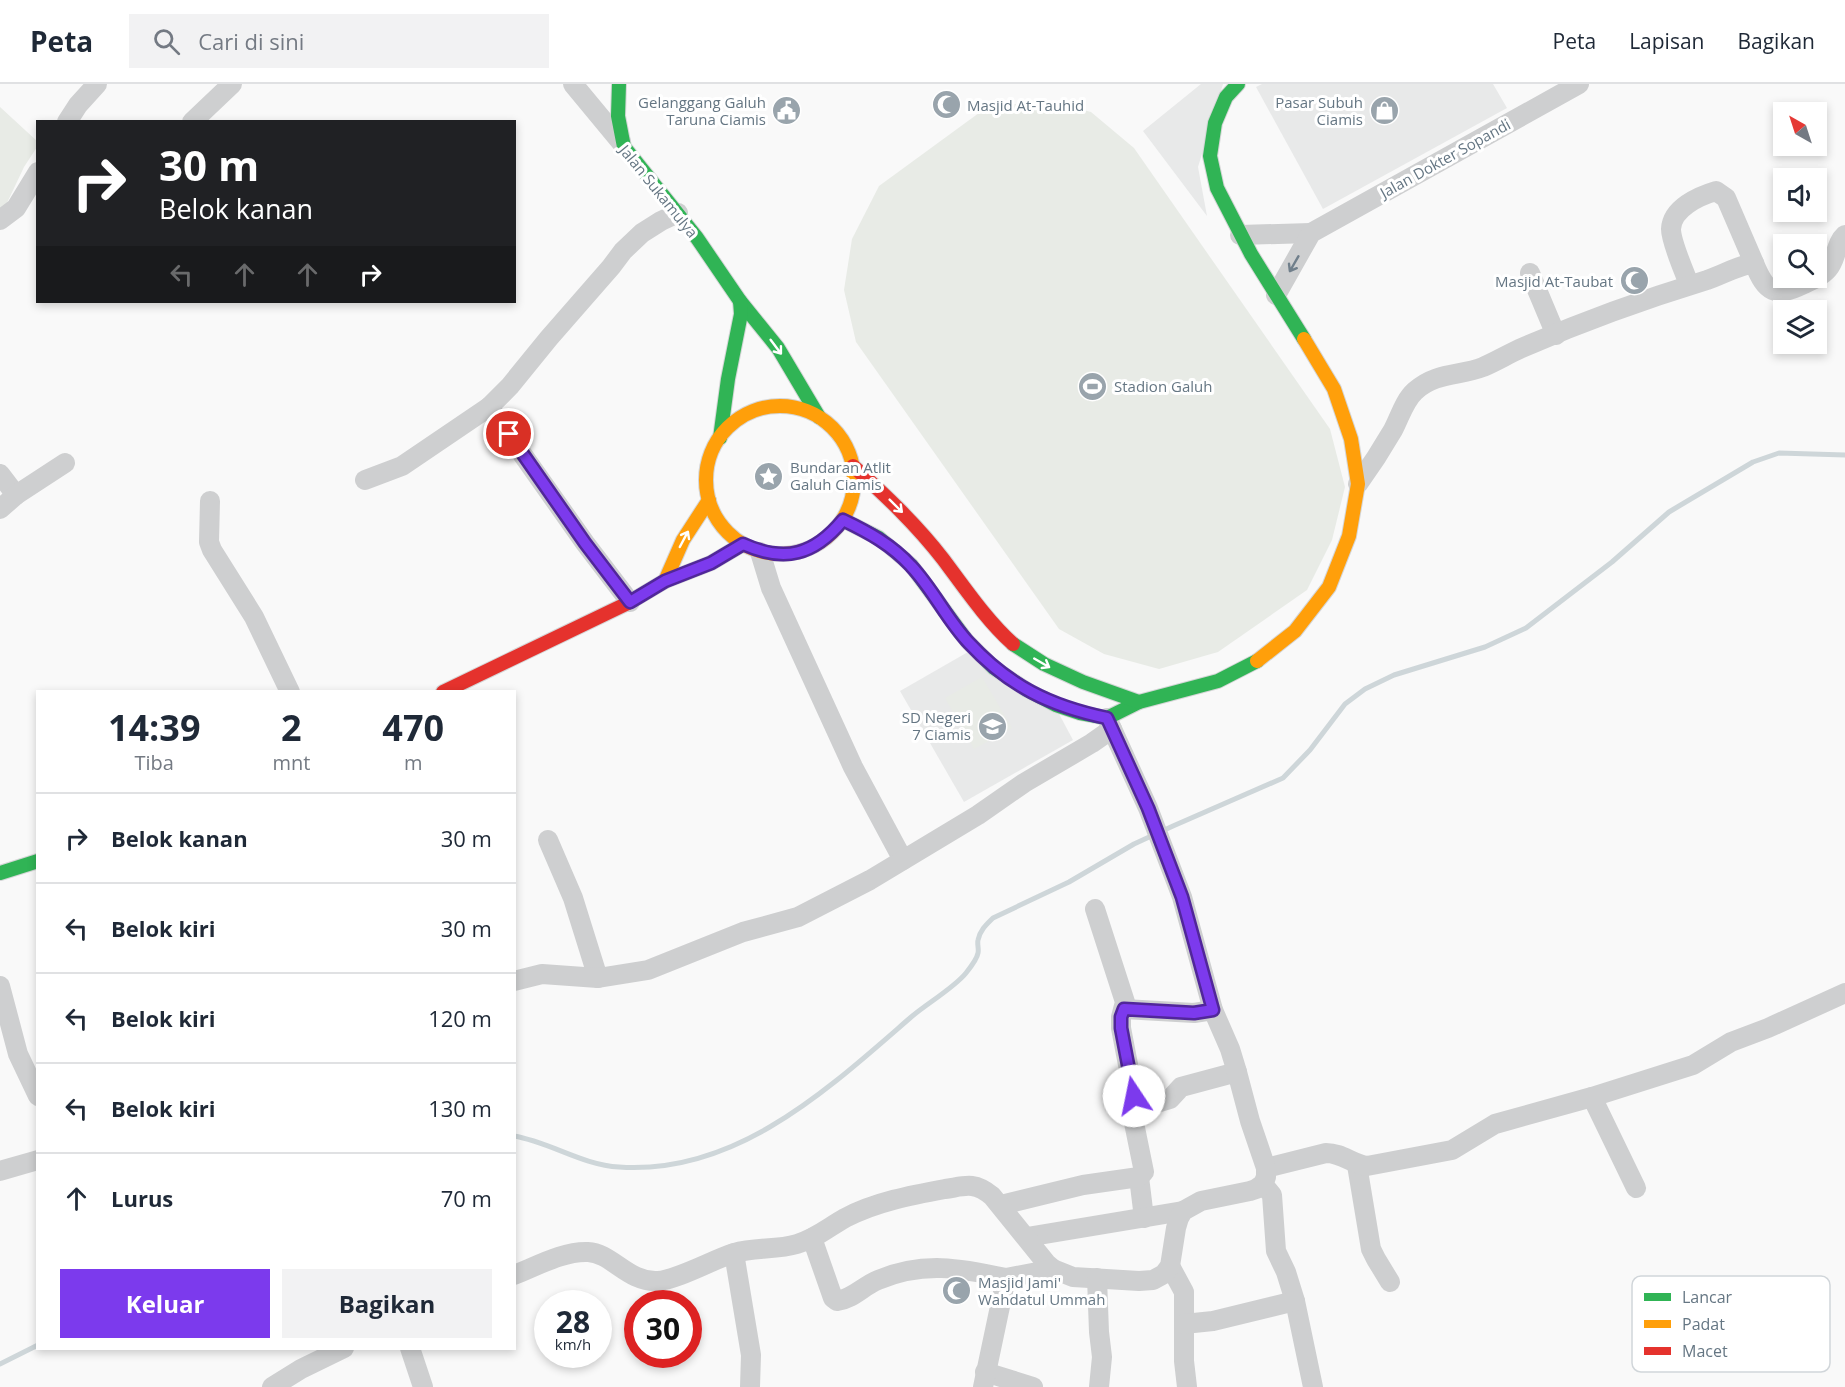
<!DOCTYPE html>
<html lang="id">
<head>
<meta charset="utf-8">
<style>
  :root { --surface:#fff; --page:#f2f2f3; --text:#1f2937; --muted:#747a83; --line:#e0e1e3; --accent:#7c3aed }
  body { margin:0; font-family:"Open Sans",sans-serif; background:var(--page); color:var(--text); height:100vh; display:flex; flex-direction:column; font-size:22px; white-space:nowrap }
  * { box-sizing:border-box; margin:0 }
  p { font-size:20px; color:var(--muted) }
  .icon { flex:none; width:33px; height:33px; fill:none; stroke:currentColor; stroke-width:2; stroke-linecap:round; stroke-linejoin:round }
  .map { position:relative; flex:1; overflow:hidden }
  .panel { position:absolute; left:36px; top:606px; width:480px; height:660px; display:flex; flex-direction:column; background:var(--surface); border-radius:0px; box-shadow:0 3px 9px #0003 }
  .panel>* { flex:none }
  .hud { position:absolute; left:36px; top:36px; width:480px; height:183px; border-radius:0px; box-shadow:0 3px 9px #0003; background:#202124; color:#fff; overflow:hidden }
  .needle { width:39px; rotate:321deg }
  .controls { position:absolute; left:1773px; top:18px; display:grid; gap:12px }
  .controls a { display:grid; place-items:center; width:54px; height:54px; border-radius:0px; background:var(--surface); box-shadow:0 3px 9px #0003; font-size:30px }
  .speed { position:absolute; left:534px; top:1206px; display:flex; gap:12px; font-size:30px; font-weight:700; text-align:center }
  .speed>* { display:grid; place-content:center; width:78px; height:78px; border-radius:50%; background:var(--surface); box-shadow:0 3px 9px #0003; line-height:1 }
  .speed small { font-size:15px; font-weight:400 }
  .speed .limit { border:9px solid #d22; background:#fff; color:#111 }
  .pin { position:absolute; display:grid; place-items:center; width:51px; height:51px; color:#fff; margin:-26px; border:3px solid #fff; border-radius:50%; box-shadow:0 2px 6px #0007 }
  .me { position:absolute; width:66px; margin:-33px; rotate:349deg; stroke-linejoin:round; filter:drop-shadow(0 0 4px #0008) }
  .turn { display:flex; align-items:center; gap:21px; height:126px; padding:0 24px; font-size:27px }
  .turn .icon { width:78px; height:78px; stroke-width:2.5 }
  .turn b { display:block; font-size:42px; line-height:51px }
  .lanes { display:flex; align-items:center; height:57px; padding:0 24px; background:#0003; justify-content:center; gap:30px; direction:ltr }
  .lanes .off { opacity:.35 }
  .eta { display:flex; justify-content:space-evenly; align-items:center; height:102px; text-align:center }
  .eta b { font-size:36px; font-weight:700; line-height:42px }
  .cta { display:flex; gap:12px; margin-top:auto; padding:12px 24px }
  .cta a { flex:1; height:69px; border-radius:0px; background:var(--accent); color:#fff; font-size:24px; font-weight:700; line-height:69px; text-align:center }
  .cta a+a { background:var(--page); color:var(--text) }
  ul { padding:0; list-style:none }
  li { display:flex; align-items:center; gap:18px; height:90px; padding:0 24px; border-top:2px solid var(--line) }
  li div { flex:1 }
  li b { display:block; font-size:22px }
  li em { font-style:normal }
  header { display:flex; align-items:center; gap:36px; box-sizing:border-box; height:84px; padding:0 30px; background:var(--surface); border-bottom:2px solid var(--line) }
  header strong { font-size:28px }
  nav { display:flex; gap:33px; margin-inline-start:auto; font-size:21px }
  .search { width:420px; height:54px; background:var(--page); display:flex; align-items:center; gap:15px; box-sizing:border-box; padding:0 21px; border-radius:0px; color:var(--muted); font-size:22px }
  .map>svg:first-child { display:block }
</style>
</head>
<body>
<header>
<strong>Peta</strong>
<div class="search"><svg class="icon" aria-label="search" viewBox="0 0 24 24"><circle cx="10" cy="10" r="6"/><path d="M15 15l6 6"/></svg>Cari di sini</div>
<nav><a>Peta</a><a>Lapisan</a><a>Bagikan</a></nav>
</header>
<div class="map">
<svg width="1845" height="1303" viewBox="0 0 1845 1303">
  <rect width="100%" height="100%" fill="#f9f9f9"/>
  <g fill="#e8e9e9">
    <path d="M1201,0H1223L1198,83L1207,132L1143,47Z"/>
    <path d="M1262,0H1493L1507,24L1323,125L1256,3Z"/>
    <path d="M968,568L1058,628L1073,656L964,718L900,607Z"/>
  </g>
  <g fill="#e8ebe6">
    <path d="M1043,15L1091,28L1134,64L1330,345L1345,403L1332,456L1307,506L1218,568L1159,585L1104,570L1059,545L856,258L844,206L852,155L879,102L983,26Z"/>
    <path d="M0,23L38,58L37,63L24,83L6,121L0,125Z"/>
    <path d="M982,593L1012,644L974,665L945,614Z"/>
  </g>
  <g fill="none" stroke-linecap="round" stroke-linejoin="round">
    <g stroke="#ced6d9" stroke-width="5">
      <path d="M514,1052C550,1058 582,1081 619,1083C736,1091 827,1006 910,934C926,920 954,904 966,889C970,884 977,875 978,869C979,865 977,860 978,856C980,846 987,840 993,834L1069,798L1134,760L1173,742L1283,694L1310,666L1345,620L1365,605L1394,591L1485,563L1526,544L1612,478L1669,428L1753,378L1779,369L1845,371"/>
      <path d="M0,1280L38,1261"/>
    </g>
    <defs>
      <g id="fast">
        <path d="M619,0L618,32L624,63L697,154L740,217L778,264L819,333"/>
        <path d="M1238,0L1226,13L1215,39L1210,72L1217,104L1251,170L1304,255"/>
        <path d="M720,354L728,295L741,230L740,217"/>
        <path d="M843,436L879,454L911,481L967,557L994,584L1027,606L1056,621L1080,629L1107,634L1139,618L1218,597L1257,577"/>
        <path d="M628,519L665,497L711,479L743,460"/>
        <path d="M1013,560L1044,580L1083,598L1139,618"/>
        <path d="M0,789L38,777"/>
      </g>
      <g id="slow">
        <circle cx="780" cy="396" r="74"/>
        <path d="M665,497L683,456L709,416"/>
        <path d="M1257,577L1295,547L1329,503L1349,452L1358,400L1351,355L1334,305L1304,255"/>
      </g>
      <g id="jam">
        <path d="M853,382C885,411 916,440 943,475C964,503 987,537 1013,560"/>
        <path d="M443,608L628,519"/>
      </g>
    </defs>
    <use href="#fast" stroke="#d5d6d7" stroke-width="16"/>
    <use href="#slow" stroke="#d5d6d7" stroke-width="16"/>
    <use href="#jam" stroke="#d5d6d7" stroke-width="16"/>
    <g stroke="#cecfd0" stroke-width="20">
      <path d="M573,0L621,58"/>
      <path d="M67,38L78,21L97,0"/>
      <path d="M192,38L232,0"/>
      <path d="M0,136L16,124L38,88"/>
      <path d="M1240,151L1311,149"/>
      <path d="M1530,189L1556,251"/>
      <path d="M1689,200C1684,187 1671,158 1671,145C1672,124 1699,112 1716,107L1726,114L1754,179"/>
      <path d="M1276,211L1311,149L1579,0"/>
      <path d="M489,323L585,459L630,518"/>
      <path d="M0,390L16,411"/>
      <path d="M365,396L402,382L489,323L510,302L549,254L611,183L623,167L642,149L661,137L678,129"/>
      <path d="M1358,400C1371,382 1382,365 1393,346C1400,333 1404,317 1415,307C1436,288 1460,292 1483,283C1497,277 1510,269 1524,263C1584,237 1645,215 1707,196C1722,191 1739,181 1754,179C1766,209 1775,214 1804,200C1813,196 1822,192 1828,185C1837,175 1835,160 1845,151"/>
      <path d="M210,417L209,458L212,466L254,533L290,608"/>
      <path d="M0,425L16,411L65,379"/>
      <path d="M760,468L771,504L853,683L903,776"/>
      <path d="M548,756L573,814L598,894"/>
      <path d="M514,897L542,890L598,894L648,886L743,848L798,833L870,796L978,731L1024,699L1092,659L1112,645"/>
      <path d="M0,902L18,970L38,1012"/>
      <path d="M1124,925L1194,929L1213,926"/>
      <path d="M1592,1013L1636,1104"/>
      <path d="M1134,1026L1170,1015L1181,1003L1237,988"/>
      <path d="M1357,1081L1371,1165L1376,1175L1390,1198"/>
      <path d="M1266,1084L1326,1069C1342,1069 1352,1080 1367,1082L1452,1066L1495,1040L1592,1013L1693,981L1731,958L1768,944L1845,909"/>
      <path d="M0,1087L38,1076"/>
      <path d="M1139,1093L1144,1134"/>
      <path d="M1263,1100L1272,1111L1276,1167L1286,1188L1295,1217L1313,1303"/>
      <path d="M1001,1121L1083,1101L1139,1093L1144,1088L1133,1034L1134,1012L1121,944V933L1125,918L1095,825"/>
      <path d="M1027,1153L1183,1127"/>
      <path d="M812,1154L833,1214L837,1217C853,1215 863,1202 878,1196C923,1177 960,1184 1006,1194"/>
      <path d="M734,1169L751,1271L750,1303"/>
      <path d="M1170,1182L1184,1208V1277L1187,1303"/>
      <path d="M514,1191C537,1182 563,1167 588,1168C612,1169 628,1199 658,1197C679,1195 712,1176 734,1169C755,1163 777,1166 797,1160C815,1155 829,1143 845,1134C875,1118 912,1111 945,1105C954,1104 963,1101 972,1102C980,1103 986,1107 992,1112L1047,1180L1053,1185L1073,1193L1139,1197L1153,1196L1164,1190L1170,1182L1176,1144L1179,1134L1183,1127L1201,1117L1250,1107L1256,1105L1263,1100L1266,1093V1084L1250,1037L1237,988L1230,965L1213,926L1182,813L1148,724L1107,634"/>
      <path d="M1097,1194L1099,1248L1102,1273L1099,1303"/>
      <path d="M1184,1240L1213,1237L1295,1217"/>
      <path d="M410,1264L423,1303"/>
      <path d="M985,1288L1033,1303"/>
      <path d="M272,1303L301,1285L344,1264"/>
      <path d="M983,1303L1006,1194L1053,1185"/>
    </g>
    <use href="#fast" stroke="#30b455" stroke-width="14"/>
    <use href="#slow" stroke="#ff9f0a" stroke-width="14"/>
    <use href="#jam" stroke="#e5322d" stroke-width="14"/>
  </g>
  <defs><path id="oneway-shaft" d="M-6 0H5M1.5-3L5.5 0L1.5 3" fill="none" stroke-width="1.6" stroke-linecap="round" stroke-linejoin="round" transform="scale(1.5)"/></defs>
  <use stroke="#707f8b" href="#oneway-shaft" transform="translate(1294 180) rotate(120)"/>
  <g stroke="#fff">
    <use href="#oneway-shaft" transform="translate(776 263) rotate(53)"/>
    <use href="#oneway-shaft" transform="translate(896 422) rotate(45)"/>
    <use href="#oneway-shaft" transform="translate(684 455) rotate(-62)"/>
    <use href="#oneway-shaft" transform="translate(1042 579) rotate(30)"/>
  </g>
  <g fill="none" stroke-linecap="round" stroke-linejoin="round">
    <defs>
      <path id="route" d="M509,350L585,459L630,518L665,497L711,479L743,460C785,479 814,471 843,436C868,448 892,461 911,482C933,505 947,536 969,559C1009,602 1050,622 1107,634L1148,724L1182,813L1213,926L1194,929L1124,925L1121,933V944L1134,1012"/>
    </defs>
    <use href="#route" stroke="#51269a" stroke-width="15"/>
    <use href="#route" stroke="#7c3aed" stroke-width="10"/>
  </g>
  <defs>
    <symbol id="mosque-disc" viewBox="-11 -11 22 22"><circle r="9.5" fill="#99a4ac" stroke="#fff"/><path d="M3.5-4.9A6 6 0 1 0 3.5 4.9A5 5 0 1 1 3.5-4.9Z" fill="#fff"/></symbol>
    <symbol id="civic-disc" viewBox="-11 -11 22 22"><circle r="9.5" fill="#99a4ac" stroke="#fff"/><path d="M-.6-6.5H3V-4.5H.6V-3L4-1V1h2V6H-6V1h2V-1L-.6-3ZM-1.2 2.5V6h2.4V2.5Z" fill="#fff"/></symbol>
    <symbol id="shop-disc" viewBox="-11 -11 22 22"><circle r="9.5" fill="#99a4ac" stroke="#fff"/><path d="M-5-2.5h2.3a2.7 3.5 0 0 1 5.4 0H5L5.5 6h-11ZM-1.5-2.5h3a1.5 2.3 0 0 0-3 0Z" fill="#fff"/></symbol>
    <symbol id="stadium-disc" viewBox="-11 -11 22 22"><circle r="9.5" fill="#99a4ac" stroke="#fff"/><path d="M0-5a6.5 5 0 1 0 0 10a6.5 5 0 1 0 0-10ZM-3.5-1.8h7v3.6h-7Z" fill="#fff"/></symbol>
    <symbol id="sight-disc" viewBox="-11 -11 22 22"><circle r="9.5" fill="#99a4ac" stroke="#fff"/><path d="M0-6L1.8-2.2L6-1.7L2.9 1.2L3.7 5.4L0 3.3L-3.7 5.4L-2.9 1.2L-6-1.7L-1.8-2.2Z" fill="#fff"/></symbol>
    <symbol id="school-disc" viewBox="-11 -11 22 22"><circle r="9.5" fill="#99a4ac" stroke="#fff"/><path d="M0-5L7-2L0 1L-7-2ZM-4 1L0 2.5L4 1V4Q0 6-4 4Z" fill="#fff"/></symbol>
  </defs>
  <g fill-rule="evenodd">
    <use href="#mosque-disc" x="930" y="4" width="33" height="33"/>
    <use href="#civic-disc" x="770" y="10" width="33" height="33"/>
    <use href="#shop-disc" x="1368" y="10" width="33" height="33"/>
    <use href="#mosque-disc" x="1618" y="180" width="33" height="33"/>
    <use href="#stadium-disc" x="1076" y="286" width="33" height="33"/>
    <use href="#sight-disc" x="752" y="376" width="33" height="33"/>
    <use href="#school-disc" x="976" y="626" width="33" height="33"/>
    <use href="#mosque-disc" x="940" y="1190" width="33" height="33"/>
  </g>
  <g text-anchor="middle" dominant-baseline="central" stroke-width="6" stroke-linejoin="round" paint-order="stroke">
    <g font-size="15" fill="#657683" stroke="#fff" text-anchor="end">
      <text x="766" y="18">Gelanggang Galuh<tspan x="766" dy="17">Taruna Ciamis</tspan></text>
      <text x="1363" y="18">Pasar Subuh<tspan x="1363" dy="17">Ciamis</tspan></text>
      <text x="967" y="21" text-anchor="start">Masjid At-Tauhid</text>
      <text x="1613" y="197">Masjid At-Taubat</text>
      <text x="1114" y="302" text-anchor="start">Stadion Galuh</text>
      <text x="790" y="383" text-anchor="start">Bundaran Atlit<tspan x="790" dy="17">Galuh Ciamis</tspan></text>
      <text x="971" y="633">SD Negeri<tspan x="971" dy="17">7 Ciamis</tspan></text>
      <text x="978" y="1198" text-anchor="start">Masjid Jami'<tspan x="978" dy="17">Wahdatul Ummah</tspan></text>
    </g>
    <g font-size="15" fill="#657683" stroke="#fff">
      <text transform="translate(1445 74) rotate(-29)">Jalan Dokter Sopandi</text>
      <text transform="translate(659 107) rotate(51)">Jalan Sukamulya</text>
    </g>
  </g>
  <rect x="1632" y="1192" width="198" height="96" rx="9" fill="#fff" stroke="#d1d6da" stroke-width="1.5"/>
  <rect x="1644" y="1209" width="27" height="8" fill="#30b455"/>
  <rect x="1644" y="1236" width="27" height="8" fill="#ff9f0a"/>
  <rect x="1644" y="1263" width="27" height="8" fill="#e5322d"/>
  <g font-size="16" fill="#657683">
    <text x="1682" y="1219">Lancar</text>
    <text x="1682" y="1246">Padat</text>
    <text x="1682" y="1273">Macet</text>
  </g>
</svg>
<div class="controls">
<a><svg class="needle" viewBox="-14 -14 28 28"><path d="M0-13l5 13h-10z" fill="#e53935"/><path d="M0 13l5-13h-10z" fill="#747a83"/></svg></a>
<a><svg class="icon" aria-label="sound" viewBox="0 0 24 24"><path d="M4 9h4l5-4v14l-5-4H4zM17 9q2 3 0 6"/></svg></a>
<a><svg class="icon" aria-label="search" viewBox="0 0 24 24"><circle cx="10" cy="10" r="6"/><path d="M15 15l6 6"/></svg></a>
<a><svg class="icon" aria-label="layers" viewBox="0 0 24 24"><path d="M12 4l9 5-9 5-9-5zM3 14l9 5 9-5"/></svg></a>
</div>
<div class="speed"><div>28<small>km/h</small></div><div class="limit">30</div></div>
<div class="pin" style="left:509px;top:350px;background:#d93025"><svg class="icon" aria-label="arrive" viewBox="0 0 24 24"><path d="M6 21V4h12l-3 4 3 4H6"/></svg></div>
<svg class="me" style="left:1134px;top:1012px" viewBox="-20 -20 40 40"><circle r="19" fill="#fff"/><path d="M0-13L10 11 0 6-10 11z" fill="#7c3aed"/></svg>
<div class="hud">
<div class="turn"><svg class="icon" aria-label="right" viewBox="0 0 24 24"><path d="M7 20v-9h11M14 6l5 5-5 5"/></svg><div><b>30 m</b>Belok kanan</div></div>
<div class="lanes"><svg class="icon off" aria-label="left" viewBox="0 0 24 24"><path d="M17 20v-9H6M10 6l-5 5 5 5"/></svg><svg class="icon off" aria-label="ahead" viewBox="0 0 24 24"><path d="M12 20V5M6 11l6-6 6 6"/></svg><svg class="icon off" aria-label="ahead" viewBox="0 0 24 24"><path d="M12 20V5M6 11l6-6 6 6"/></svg><svg class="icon" aria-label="right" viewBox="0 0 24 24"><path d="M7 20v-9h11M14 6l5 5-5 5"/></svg></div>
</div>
<section class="panel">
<div class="eta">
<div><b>14:39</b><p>Tiba</p></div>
<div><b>2</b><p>mnt</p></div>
<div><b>470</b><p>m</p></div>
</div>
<ul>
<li><svg class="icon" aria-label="right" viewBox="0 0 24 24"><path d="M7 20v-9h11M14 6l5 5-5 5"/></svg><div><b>Belok kanan</b></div><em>30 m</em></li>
<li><svg class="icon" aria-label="left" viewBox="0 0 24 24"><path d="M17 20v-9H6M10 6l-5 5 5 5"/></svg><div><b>Belok kiri</b></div><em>30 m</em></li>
<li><svg class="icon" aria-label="left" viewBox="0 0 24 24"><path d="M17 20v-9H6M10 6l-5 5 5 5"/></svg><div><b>Belok kiri</b></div><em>120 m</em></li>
<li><svg class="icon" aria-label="left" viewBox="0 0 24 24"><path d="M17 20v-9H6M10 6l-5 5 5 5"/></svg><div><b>Belok kiri</b></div><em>130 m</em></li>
<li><svg class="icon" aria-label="ahead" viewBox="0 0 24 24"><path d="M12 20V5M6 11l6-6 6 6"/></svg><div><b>Lurus</b></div><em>70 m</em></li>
</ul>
<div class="cta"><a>Keluar</a><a>Bagikan</a></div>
</section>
</div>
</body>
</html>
